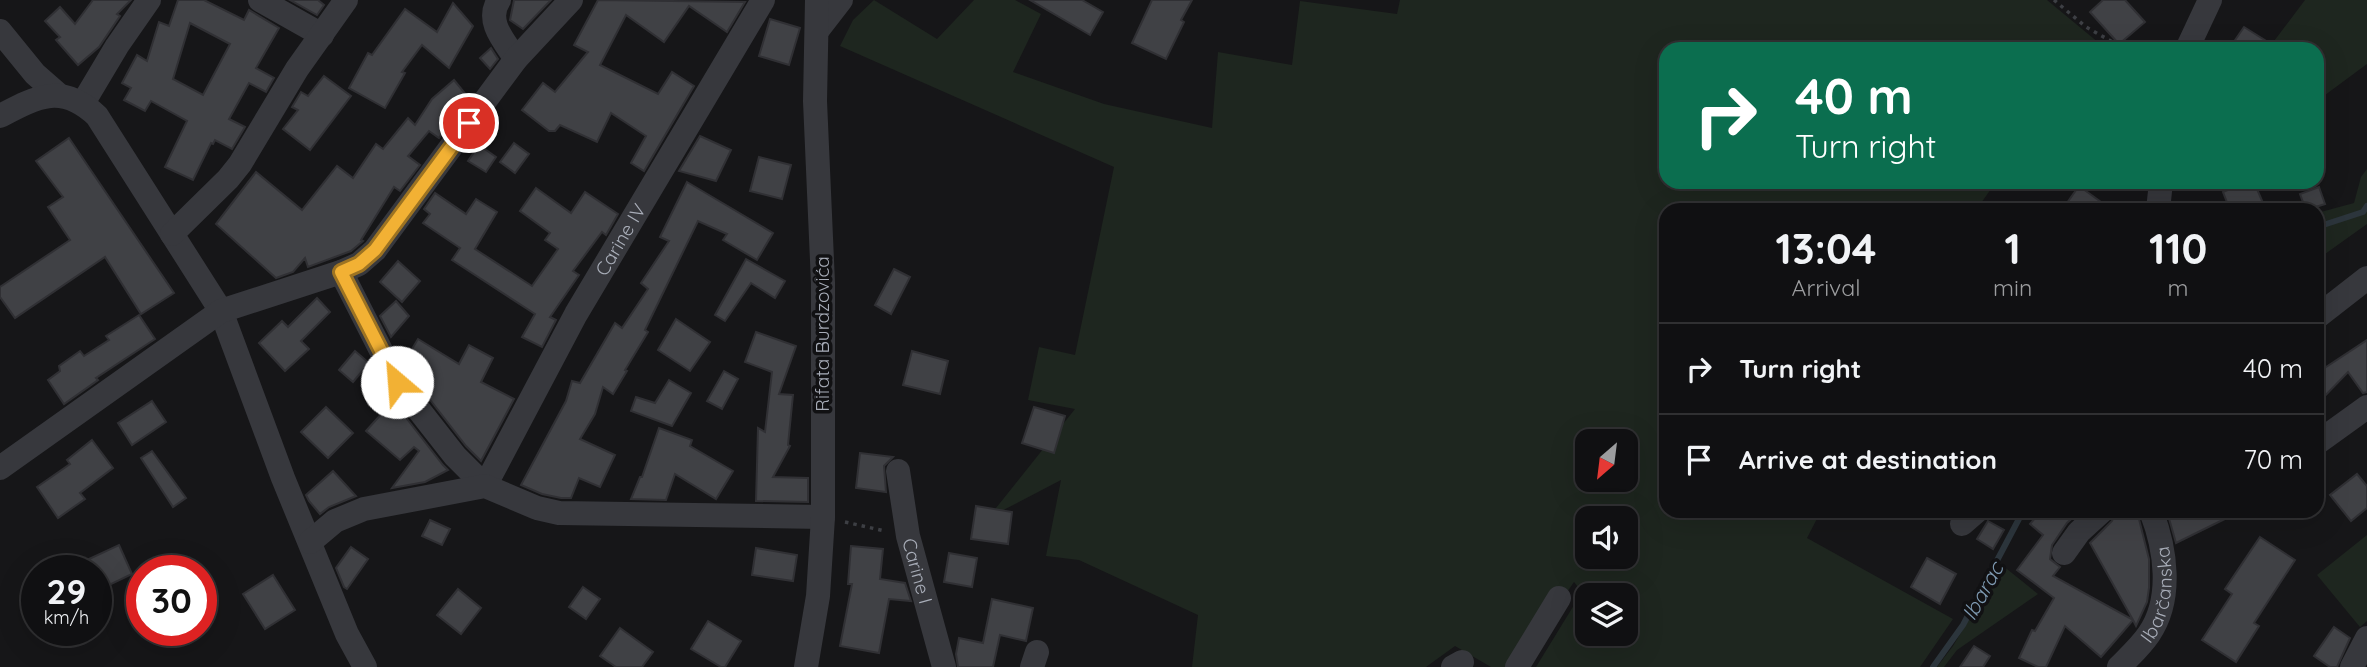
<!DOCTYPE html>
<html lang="en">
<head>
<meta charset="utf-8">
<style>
  :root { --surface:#101012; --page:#19191b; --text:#f1f3f6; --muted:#9c9d9f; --line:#303032 }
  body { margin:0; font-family:Quicksand,sans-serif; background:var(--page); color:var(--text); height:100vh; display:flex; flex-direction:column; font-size:26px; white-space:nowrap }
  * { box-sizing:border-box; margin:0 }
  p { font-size:23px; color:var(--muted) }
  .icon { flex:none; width:38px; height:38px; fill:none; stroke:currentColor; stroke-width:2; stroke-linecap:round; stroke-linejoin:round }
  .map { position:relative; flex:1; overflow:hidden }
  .side { position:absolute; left:1659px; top:203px; width:665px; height:315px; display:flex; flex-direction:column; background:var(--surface); border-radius:21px; box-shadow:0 7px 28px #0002,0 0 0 2px var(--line) }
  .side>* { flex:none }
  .hud { position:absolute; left:1659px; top:42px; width:665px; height:147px; border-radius:21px; box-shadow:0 7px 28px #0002,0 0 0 2px var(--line); background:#0b6e4f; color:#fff; overflow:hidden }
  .needle { width:46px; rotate:208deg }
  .tools { position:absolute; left:1575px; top:429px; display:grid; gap:14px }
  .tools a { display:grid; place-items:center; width:63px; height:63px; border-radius:14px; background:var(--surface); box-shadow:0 7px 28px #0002,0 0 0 2px var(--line); font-size:35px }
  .speed { position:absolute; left:21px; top:555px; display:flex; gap:14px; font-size:35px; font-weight:700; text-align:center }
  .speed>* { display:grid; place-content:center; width:91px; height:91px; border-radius:50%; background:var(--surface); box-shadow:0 7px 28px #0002,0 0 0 2px var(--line); line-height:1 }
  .speed small { font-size:18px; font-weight:400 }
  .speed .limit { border:10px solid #d22; background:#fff; color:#111 }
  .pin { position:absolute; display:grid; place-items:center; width:60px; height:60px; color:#fff; margin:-30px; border:4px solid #fff; border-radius:50%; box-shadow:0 2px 7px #0007 }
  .me { position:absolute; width:77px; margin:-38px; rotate:333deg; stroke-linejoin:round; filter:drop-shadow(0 0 5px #0008) }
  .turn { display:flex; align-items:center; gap:24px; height:147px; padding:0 21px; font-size:32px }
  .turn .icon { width:91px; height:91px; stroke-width:2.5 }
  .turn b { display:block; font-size:49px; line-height:60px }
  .eta { display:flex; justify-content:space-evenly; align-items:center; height:119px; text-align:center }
  .eta b { font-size:42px; font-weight:700; line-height:49px }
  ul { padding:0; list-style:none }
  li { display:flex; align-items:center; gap:21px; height:91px; padding:0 21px; border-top:2px solid var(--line) }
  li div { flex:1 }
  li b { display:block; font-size:26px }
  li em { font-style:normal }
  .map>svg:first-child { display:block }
</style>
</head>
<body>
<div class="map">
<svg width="2367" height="667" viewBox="0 0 2367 667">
  <rect width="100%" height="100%" fill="#161618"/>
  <g fill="#1e261f" fill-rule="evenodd">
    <path d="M874,0L937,39L974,0H1015L1041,14L1013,72L1104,104L1212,128L1218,52L1292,65L1300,1L1397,14L1400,0H2047L2099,43L2094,49H1666V182H1996L1976,210H1666V511H1821L1807,538L1953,619L1920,667H1536L1582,592L1574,582L1516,667H1491L1455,646L1426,667H1192L1198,615L1079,560L1046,556L1061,480L988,518L1075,409L1028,400L1039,347L1075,355L1114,167L840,46L853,20ZM1587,441H1626V480H1587ZM1587,518H1626V556H1587ZM1587,595H1626V634H1587Z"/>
    <path d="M2305,0H2367V64L2317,101V49H2268Z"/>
    <path d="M2367,169V224L2325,254L2317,256V213L2354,203L2361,177Z"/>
    <path d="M2367,535V621L2360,627L2317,575Z"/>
    <path d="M2002,565L2038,594L1957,650L1944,667H1937L1953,646Z"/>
  </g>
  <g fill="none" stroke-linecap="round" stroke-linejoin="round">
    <g stroke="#2c353c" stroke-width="6">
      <path d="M2317,227L2363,212L2367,206"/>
      <path d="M1933,667L1963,625L2021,515L2025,511"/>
    </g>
  </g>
  <g fill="#404145" stroke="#303034" stroke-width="2" fill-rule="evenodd">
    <path d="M93,0H131L117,14L120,16L99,47L78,65L56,40L60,37L45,21L60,7L75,24Z"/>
    <path d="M178,0H204L244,20L249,10L279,28L256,68L274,78L266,92L249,83L229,119L245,127L232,149L215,140L213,144L211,143L193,180L165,167L187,121L151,101L145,111L124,100L131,88L122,83L137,55L147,61L159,22L169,26ZM190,23L230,44L203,95L173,79Z"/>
    <path d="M290,0H318L324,5L317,15Z"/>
    <path d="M514,0H551L523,29L510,20Z"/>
    <path d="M598,0L745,2L727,32L689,6L664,42L626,15L600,65L658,94L672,72L694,86L644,171L631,163L646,136L611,113L597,142L560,125L555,131H549L522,110L543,83L555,92L588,52L574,45Z"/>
    <path d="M1030,0H1082L1103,12L1090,35Z"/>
    <path d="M1152,0H1192L1181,20L1184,22L1166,59L1132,43Z"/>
    <path d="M2103,0H2125L2145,22L2119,44L2090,12Z"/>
    <path d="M453,3L473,26L449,68L422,45L402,72L405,73L385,108L349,88L368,53L372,55L405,9L437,32Z"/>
    <path d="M770,19L800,28L789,65L759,56Z"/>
    <path d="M2244,27L2279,49H2229Z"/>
    <path d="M491,48L498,59L490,69L480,58Z"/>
    <path d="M324,76L351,96L310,150L283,129L298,110L292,107L301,92L308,96Z"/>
    <path d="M454,80L468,97L447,113L453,117L439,138L429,131L408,156L420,165L400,191L394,187L361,240L363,241L351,251L308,267L305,258L293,272L276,278L216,224L256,172L302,210L337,166L353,178L376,144L383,149L408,118L415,125L432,99Z"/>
    <path d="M700,136L731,150L716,181L679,171Z"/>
    <path d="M69,138L174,293L141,314L105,257L15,318L0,297V287L70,240L48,207L63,197L36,161Z"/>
    <path d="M514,143L529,154L515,173L500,162Z"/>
    <path d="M479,145L496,157L486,172L468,161Z"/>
    <path d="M759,157L791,165L782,199L750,191Z"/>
    <path d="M687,182L773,233L757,260L723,240L727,234L698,221L645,330L648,332L625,370L627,371L613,394L603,387L595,414L580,439L615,455L600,487L579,478L571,498H561L542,494L521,485L566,401L572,381L580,383L615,323L622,328L648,289L641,283L669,241L660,237Z"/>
    <path d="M2246,182H2254L2266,210H2230L2223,192Z"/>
    <path d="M2079,186L2112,210H2062Z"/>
    <path d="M2319,187L2325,204L2306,210L2300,194Z"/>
    <path d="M536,188L571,213L585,192L618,214L606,235L602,232L573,271L579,275L550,317L556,320L542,347L522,337L535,314L452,260L460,248L423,223L430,214L424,209L435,193L466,214L476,199L497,212L475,249L532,286L558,249L545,240L550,233L520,211Z"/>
    <path d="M746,259L785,281L775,298L751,283L725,321L715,315Z"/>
    <path d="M398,261L420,281L402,302L380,282Z"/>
    <path d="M894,269L910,277L891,314L875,305Z"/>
    <path d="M317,298L330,312L301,341L309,349L285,371L259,343L282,321L288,327Z"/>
    <path d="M396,301L409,316L391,337L380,316Z"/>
    <path d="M139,315L155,339L96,378L98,380L64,404L48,380L60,371L59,366L80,351L84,356L109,340L106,336Z"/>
    <path d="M676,319L710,342L690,371L658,350Z"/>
    <path d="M756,332L796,346L779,394L793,395L788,445L790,446L773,477L808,478V502L756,501L758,428L765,432L772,372L745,362Z"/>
    <path d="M418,339L459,364L469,345L493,358L481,382L514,399L481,461L466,446L410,374L404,362Z"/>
    <path d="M2367,340V392L2363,393L2348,372L2317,404V373Z"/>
    <path d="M355,351L369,363L353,382L339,370Z"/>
    <path d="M912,351L948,361L940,394L903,385Z"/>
    <path d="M724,371L738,379L722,409L707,401Z"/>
    <path d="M669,380L691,393L672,426L631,411L636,397L655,403Z"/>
    <path d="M152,401L166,422L132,445L118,423Z"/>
    <path d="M393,401L443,465L448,470L425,482L392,488L419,451L414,447L400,460L366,431Z"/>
    <path d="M326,407L353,433L328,458L301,432Z"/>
    <path d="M1034,407L1065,416L1054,453L1022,443Z"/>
    <path d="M659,428L692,440L690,446L733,471L716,499L675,474L666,500L631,499L640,477H642Z"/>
    <path d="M92,440L113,468L80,493L85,499L58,518L37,487L70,464L67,460Z"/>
    <path d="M152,451L186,498L173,507L141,458Z"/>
    <path d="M860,453L893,457L884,466L886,492L856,488Z"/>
    <path d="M333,471L356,496L329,507L320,514L309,501L306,495Z"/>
    <path d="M2357,474L2367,486V508L2351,521L2330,495Z"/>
    <path d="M976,506L1012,512L1008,544L971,539Z"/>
    <path d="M2041,511H2080L2067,523L2052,545L2050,559L2060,567L2053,576L2133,620L2090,543L2112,521L2116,511H2137L2149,559V588L2147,602L2136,626L2133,620L2101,657L2065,626L2046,667H2038L2019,658L2032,630L2035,631L2054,598L2017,570L2043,535L2030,524Z"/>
    <path d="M2175,511H2241L2176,543L2168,515Z"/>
    <path d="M430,520L450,529L442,545L422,536Z"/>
    <path d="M1988,521L2004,530L1993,549L1977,539Z"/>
    <path d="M2260,537L2295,560L2254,623L2259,626L2236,662L2202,640L2232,594L2225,589Z"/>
    <path d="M119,545L132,574L103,588L89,559Z"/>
    <path d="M851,546L883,549L880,579L905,583L911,601L889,599L879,653L840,646L852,584H848Z"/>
    <path d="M351,547L368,559L347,589L344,587L336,568Z"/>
    <path d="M756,548L797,555L793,581L752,575Z"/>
    <path d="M949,553L977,558L972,587L944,582Z"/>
    <path d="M1927,558L1956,574L1940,604L1911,587Z"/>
    <path d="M273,575L295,610L265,629L243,594Z"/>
    <path d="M583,587L600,599L586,619L569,607Z"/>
    <path d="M458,589L481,608L461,634L437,615Z"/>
    <path d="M992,599L1033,608L1026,641L1000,635L993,667H958L956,654L959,638L983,643Z"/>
    <path d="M708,621L741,641L725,667H721L691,649Z"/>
    <path d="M2334,627L2350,638L2337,667H2330L2314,656Z"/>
    <path d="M620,628L653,652L642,667H616L600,656Z"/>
    <path d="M1974,646L1990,656L1983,667H1960Z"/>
  </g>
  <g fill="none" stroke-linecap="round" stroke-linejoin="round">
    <g stroke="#3d3f44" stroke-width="3.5" stroke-dasharray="3.5 5" stroke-linecap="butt">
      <path d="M2054,0L2086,27L2125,49"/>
      <path d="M845,522L885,531"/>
    </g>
    <g stroke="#37383d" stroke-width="24">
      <path d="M260,0L322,35"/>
      <path d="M499,0C485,21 504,41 516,59"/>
      <path d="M0,31L35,74L59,95"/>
      <path d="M817,31L841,0"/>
      <path d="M2187,49L2210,0"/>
      <path d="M83,103L117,46L149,0"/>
      <path d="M0,116C38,96 62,83 97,116L221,311L283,478L347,634L365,667"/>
      <path d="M2158,210L2161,182"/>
      <path d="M172,234L228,179L240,164L297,69L346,0"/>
      <path id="s1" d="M341,272L397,382L455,456L485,486L576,314L763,0"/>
      <path d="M2317,317L2367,278"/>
      <path d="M2317,443L2367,407"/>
      <path d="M0,468L221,311L341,272L359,264L375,250L516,59L571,0"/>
      <path id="s2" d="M898,471L908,536L944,667"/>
      <path d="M1962,524L1977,511"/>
      <path d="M310,542L335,521L364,509L485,486L537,508L559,513L823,517"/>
      <path d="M2064,553L2079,532L2102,511"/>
      <path d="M806,667L818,596L823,517V283L815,101L817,0"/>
      <path d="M1032,667L1037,652"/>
      <path d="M1453,667L1462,662"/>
      <path d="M1517,667L1559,598"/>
      <path id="s3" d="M2119,667C2129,657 2141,646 2149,634C2173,599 2166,549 2151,511"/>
      <path d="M2352,667L2367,638"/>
    </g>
  </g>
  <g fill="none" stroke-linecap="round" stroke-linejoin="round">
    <defs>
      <path id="route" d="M397,382L341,272L359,264L375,250L469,123"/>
    </defs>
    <use href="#route" stroke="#9d7322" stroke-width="18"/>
    <use href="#route" stroke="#f2b134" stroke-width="12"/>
  </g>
  <g text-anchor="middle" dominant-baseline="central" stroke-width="7" stroke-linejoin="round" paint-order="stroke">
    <g font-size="19" fill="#a8adb8" stroke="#111113">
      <text stroke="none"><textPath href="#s1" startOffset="541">Carine IV</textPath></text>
      <text transform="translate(822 334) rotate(-90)">Rifata Burdzovića</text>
      <text stroke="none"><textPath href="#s2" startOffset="102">Carine I</textPath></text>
      <text stroke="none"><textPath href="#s3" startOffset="86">Ibarčanska</textPath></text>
    </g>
    <g font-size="21" font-style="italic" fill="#7f9bb3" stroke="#111113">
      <text transform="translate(1982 591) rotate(-61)">Ibarac</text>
    </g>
  </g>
</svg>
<div class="tools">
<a><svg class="needle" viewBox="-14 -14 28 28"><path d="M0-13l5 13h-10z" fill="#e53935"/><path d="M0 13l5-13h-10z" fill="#9c9d9f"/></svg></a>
<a><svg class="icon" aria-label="sound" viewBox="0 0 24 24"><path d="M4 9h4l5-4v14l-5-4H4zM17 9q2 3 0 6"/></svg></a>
<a><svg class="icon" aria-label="layers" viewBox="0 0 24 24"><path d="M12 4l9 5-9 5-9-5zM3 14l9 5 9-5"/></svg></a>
</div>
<div class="speed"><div>29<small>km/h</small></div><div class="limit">30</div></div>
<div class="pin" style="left:469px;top:123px;background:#d93025"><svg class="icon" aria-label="arrive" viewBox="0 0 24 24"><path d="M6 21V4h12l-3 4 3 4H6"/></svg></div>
<svg class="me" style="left:397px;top:382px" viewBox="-20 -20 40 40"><circle r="19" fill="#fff"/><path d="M0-13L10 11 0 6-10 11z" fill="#f2b134"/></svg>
<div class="hud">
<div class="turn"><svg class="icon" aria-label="right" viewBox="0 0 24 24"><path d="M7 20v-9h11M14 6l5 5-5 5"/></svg><div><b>40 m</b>Turn right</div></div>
</div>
<section class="side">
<div class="eta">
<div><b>13:04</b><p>Arrival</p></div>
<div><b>1</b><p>min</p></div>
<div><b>110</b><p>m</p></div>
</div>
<ul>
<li><svg class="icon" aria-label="right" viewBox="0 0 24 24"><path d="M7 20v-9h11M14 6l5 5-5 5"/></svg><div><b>Turn right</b></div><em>40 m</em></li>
<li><svg class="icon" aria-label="arrive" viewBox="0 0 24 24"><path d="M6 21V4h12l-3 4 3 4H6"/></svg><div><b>Arrive at destination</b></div><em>70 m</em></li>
</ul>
</section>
</div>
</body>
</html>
